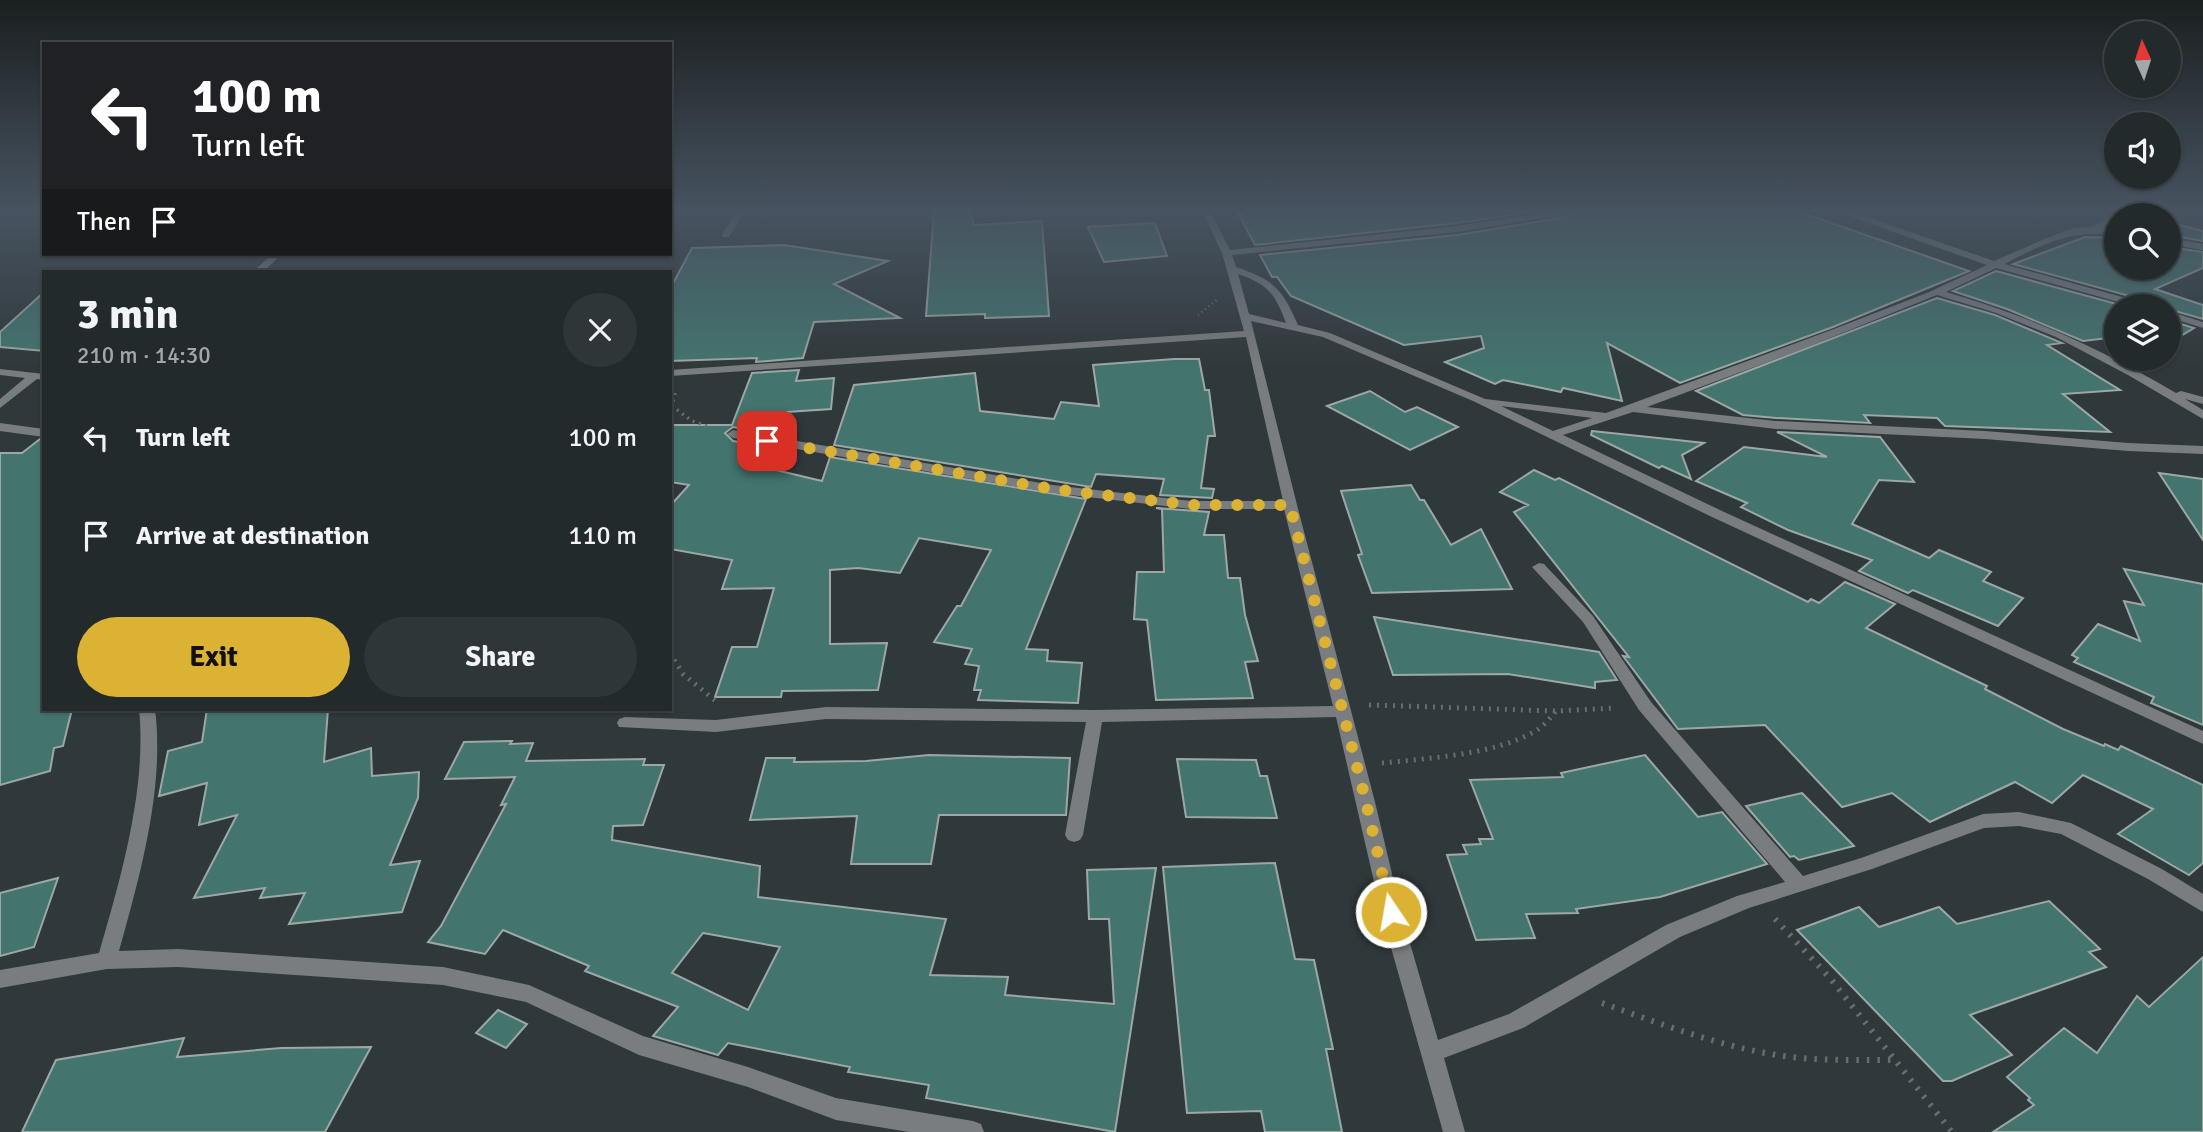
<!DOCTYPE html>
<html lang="en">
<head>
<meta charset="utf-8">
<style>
  :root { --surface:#232a2c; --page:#2f3638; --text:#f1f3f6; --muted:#a3a7a9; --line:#404648; --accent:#dbb233 }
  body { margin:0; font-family:Signika,sans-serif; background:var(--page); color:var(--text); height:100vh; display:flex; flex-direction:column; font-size:26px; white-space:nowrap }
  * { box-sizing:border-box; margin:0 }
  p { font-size:23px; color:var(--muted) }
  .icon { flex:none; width:38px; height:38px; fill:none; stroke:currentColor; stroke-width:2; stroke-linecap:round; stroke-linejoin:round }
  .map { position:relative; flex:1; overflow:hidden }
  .details { position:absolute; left:42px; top:270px; width:630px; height:441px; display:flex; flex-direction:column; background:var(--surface); border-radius:0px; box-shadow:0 2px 5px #0004,0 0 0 2px var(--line) }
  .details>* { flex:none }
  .banner { position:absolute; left:42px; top:42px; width:630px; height:214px; border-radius:0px; box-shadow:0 2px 5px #0004,0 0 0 2px var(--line); background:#202124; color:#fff; overflow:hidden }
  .needle { width:46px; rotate:357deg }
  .tools { position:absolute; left:2104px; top:21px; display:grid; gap:14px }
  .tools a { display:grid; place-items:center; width:77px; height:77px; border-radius:50%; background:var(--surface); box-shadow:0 2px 5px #0004,0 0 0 2px var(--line); font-size:35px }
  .pin { position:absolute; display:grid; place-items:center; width:60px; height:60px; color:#fff; margin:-30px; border-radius:14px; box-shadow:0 4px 10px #0006 }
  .me { position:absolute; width:77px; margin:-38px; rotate:348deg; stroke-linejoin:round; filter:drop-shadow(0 0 5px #0008) }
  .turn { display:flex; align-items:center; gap:24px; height:147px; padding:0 35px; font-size:32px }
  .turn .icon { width:91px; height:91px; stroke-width:2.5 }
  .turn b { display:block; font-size:49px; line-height:60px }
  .then { display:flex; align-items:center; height:66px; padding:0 35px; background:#0003; gap:14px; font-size:26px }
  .round { display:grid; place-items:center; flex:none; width:74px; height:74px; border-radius:37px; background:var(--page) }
  .summary { display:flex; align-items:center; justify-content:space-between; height:119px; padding:0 35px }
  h1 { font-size:42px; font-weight:700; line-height:52px }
  .cta { display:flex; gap:14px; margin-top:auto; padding:14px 35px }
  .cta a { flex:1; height:80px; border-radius:42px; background:var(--accent); color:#111; font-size:28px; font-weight:700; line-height:80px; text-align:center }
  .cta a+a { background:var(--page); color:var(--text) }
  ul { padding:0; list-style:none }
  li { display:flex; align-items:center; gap:21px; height:98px; padding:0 35px }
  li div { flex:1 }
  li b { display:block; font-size:26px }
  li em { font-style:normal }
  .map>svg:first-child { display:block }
</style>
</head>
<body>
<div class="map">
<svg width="2203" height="1132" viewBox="0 0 2203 1132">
  <rect width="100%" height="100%" fill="#2f383a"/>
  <g fill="#43746e" stroke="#9da8a6" stroke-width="2" fill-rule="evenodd">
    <path d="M934,211H970L974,225L1042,221L1049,316L985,318V314L926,316Z"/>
    <path d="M1239,211H1540L1457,223L1255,245L1239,215H1242Z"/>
    <path d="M1573,211H1797L1969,271L1833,327L1680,383L1607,343L1622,401L1563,388L1561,392L1503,380L1495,384L1445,362L1484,348L1481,336L1404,345L1291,296L1277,277H1272L1260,255L1457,235L1567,217Z"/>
    <path d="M2168,222L2203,231V241L2168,235Z"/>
    <path d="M1155,223L1167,256L1104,262L1088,227Z"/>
    <path d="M2085,237L2116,238V268H2168V247L2203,252V268L2155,289L2203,305V319L2168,309V306H2151L2148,301L2013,264Z"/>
    <path d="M784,245L888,261L834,284L900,318L814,322L803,358L756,362L757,358L670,361V289L692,248Z"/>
    <path d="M1996,271L2124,306H2116V337L2083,341L2007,309L1953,291Z"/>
    <path d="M44,292V351L0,347V332Z"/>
    <path d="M1937,298L1995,315L2062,343L2047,345L2120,390L2063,394L2110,432L1945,426L1937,418L1864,415L1870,423L1776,418L1743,415L1696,391Z"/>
    <path d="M2168,320L2194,328L2169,343Z"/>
    <path d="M1174,359H1199L1205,390H1209L1215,436H1208L1201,488L1214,489L1212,498L1160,495L1164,479L1096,474L1091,487L834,445L854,385L975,373L980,411L1054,419L1061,402L1099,406L1093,365Z"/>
    <path d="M799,370L796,381L834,378L831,409L787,412L783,415L776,435L733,427L725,433L733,441L771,447L763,467L822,481L830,457L1086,499L1026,649L1048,650L1047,661L1082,663L1078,703L978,700L981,690H974L979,666L965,664L972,649L934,642L957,606H961L991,550L919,538L900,573L858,568L830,570V644L887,643L878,690L782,691L781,697H715L732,647H757L774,588L722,589L732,560L670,549V506L689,485L670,482V425H732L752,373Z"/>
    <path d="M1370,391L1405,412L1417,407L1458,427L1410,450L1327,406Z"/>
    <path d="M1592,431L1677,440L1704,443L1682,455L1691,479L1662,466L1659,468L1591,435Z"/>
    <path d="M1777,432L1880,437L1914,482L1879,480L1852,524L1929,558L1939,550L1991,572L1983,581L2023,598L1998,626L1913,590L1908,593L1859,571L1872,560L1788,530L1741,507L1747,503L1696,481L1744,447L1827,457Z"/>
    <path d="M40,439L44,440V709H72L63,746L54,748L50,771L0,785V453H22Z"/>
    <path d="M1534,470L1555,480L1559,478L1808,602L1811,599L1819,603L1845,582L1895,604L1866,628L1987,686L1985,689L2063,729L2104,746L2105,744L2118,750L2121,746L2203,785V863L2189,875L2118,834L2153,809L2083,775L2052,803L2015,782L1930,822L1892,793L1842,807L1765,725L1678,729L1623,656L1629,657L1514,512L1528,505L1500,492Z"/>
    <path d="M2159,473L2203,479V540Z"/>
    <path d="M1411,485L1420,500H1424L1451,545L1481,529L1512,589L1372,593L1358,555L1362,554L1341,491Z"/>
    <path d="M1156,508L1209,512L1204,535H1224L1228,578H1240L1245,615L1258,661L1245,662L1253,698L1156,700L1147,620L1134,619L1137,572H1164L1162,509Z"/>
    <path d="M2124,569L2203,584V725L2151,703L2154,697L2074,662L2078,658L2072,655L2098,624L2140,641L2124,601L2144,605Z"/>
    <path d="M1374,617L1599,652L1617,680L1595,682V688L1508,674L1393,675Z"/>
    <path d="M207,709H328L324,762L371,748L372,776L419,772L418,798L390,865L420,861L402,912L289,924L305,893L260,898L265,888L194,898L237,815L199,825L207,783L159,796L168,751L202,742Z"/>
    <path d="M512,741L510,744L533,743L526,761L645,759L643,765H664L643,825L613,826L612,840L760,866L758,897L946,919L930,975L1008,977L1005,995L1114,1004L1109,919H1089L1087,870L1156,868L1115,1132L926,1098L929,1085L848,1072L850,1067L728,1043L718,1055L653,1036L678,1007L585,971L589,966L503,930L485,954L428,942L441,926L506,804L501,805L515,777L445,779L464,742ZM703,933L780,947L748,1010L672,973Z"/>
    <path d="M929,755L1070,758L1066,815H939L931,864H851L857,816L750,820L766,758H795L794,762L866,761Z"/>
    <path d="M1645,755L1698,817L1722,812L1767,864L1660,897L1576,909L1578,913L1526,914L1535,938L1476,940L1447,855L1467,854L1463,845L1481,844L1479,839H1493L1470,780L1563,777L1561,773Z"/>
    <path d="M1177,759L1256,760L1260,776H1267L1277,818L1186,817Z"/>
    <path d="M1802,793L1854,846L1799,860L1794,856L1790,857L1746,806Z"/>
    <path d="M1275,863L1295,959L1314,960L1333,1049H1326L1342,1132H1265L1261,1111L1187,1113L1163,867Z"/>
    <path d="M58,878L34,947L0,956V893Z"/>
    <path d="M2049,901L2100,949L2089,952L2106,967L1970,1015L2012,1055L1952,1081H1943L1797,930L1859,907L1879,927L1939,907L1957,924Z"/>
    <path d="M2203,957V1132H1993L2034,1105L2028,1100L2030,1098L2007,1077L2064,1028L2097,1053L2137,996L2149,1007Z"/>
    <path d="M498,1010L527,1024L506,1048L476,1033Z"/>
    <path d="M184,1038L177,1057L281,1048L371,1047L325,1132H22L56,1060Z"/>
  </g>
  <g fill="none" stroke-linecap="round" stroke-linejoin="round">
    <g stroke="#666e6f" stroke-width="2.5" stroke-dasharray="1 3.5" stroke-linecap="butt">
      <path d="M1677,211L1742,215"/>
      <path d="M1198,315L1218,299"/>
    </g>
    <path stroke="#666e6f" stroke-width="3.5" stroke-dasharray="2 4.5" stroke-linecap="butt" d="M675,393L672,406L692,421L710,427"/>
    <g stroke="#666e6f" stroke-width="5" stroke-dasharray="2 6" stroke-linecap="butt">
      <path d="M670,653L683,674L717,702"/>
      <path d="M1369,705L1556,711L1616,708"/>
      <path d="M1382,763C1429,758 1496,755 1537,730C1544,726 1550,718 1556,711"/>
    </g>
    <g stroke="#666e6f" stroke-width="6" stroke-dasharray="2.5 8" stroke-linecap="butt">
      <path d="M1775,919L1830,978L1952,1132"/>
      <path d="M1602,1003C1661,1024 1721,1047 1783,1056C1820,1061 1858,1060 1896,1060"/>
    </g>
    <path fill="#797d7f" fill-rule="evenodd" d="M1147,211H1210L1206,214H1151Z"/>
    <g fill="#797d7f" fill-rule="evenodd">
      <path d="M737,211H745L729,237H723L722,235Z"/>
      <path d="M1202,211H1210L1230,250L1457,226L1554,211H1571L1567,214L1457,232L1232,255L1236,267C1274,280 1282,288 1298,325L1330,333L1485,399L1606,413L1834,329L1929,292L1987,265L1840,213L1839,211H1850L1994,261L2047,238L2074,228L2092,227L2116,214L2119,215H2116V221L2104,228L2116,229V235C2069,229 2044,244 2004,264L2147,304L2148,306H2133L1996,268L1946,292C2028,315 2103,350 2176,393L2181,391L2203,397V404L2185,399L2203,410V419L2128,375L2056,337L1996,313L1937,295L1795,352L1647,407L1776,421L1985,431L2128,443L2203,446V454L2128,451L1985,439L1776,429L1633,412L1563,435L1722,511L2203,731V744L1712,517L1473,401L1323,337L1251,321L1297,505L1375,802L1401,912L1438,1040L1509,1014L1666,925L1737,896L1785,882L1639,710L1583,622L1532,567L1539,563L1544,564L1593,616L1651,702L1803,876L1861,858L1983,814L2019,812L2071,823L2162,869L2203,894V912L2148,879L2061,834L2019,826L1984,828L1872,869L1749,908L1680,937L1523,1028L1444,1058L1465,1132H1443L1381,912L1336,717L1102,722L1083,835L1080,840L1074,842L1068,840L1065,835L1086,722L826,719L716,732L619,727L617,723L619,719L625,717L716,720L826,707L1095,710L1333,706L1284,509H1191L1053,493L733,438L727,434L733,430L1053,485L1191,501H1283L1246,337L670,376V370L1244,331L1222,253ZM1238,274C1268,284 1275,294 1286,323L1249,314ZM1501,406L1592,418L1553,431Z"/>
      <path d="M2168,238L2203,244V250L2168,244Z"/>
      <path d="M272,254H282L264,271H254Z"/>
      <path d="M2168,311L2203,322V328L2168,317Z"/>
      <path d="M0,369L44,374V380L37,379L0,408V399L25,378L0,375Z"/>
      <path d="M0,423L44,429V437L0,431Z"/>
      <path d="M139,709H155C165,787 140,876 119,951L178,949L443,967L529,985L643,1036L748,1067L836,1098L973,1121L981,1124L984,1132H909L836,1120L748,1087L639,1055L526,1002L443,985L178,967L107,969L0,988V970L99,953C121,877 147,788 139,709Z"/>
    </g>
  </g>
  <linearGradient id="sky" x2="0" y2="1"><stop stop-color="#1a1f20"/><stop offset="0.57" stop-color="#475360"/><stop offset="1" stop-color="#475360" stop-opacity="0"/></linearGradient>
  <rect width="2203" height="369" fill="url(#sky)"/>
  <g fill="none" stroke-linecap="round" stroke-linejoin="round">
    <path stroke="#dbb233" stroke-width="12" stroke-dasharray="0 21.6" d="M767,441L1053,489L1191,505H1290L1366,802L1391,912"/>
  </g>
</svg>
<div class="tools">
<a><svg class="needle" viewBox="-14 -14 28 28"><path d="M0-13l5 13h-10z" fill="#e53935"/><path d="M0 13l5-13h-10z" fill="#a3a7a9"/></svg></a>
<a><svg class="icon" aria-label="sound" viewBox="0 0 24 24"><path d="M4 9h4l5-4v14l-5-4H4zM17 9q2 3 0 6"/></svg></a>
<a><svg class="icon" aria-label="search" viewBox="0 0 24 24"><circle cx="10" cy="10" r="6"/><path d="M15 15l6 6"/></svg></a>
<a><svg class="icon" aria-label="layers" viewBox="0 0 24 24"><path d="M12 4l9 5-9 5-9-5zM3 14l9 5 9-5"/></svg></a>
</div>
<div class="pin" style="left:767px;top:441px;background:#d93025"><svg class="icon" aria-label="arrive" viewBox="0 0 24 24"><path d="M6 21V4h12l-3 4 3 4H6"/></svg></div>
<svg class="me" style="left:1391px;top:912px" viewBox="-20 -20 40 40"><circle r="17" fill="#dbb233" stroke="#fff" stroke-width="3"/><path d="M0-11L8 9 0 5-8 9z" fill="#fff"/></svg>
<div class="banner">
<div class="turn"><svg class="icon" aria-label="left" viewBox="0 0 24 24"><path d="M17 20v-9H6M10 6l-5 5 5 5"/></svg><div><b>100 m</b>Turn left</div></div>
<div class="then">Then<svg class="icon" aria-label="arrive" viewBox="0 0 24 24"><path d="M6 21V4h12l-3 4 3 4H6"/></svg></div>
</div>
<section class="details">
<div class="summary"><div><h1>3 min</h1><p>210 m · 14:30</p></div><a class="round"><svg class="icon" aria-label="close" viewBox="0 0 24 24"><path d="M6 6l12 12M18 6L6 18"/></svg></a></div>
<ul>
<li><svg class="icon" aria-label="left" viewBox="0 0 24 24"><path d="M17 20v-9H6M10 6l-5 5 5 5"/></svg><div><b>Turn left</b></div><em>100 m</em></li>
<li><svg class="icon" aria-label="arrive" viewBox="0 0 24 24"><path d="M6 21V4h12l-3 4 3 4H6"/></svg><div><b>Arrive at destination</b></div><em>110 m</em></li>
</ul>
<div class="cta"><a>Exit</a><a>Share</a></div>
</section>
</div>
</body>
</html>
